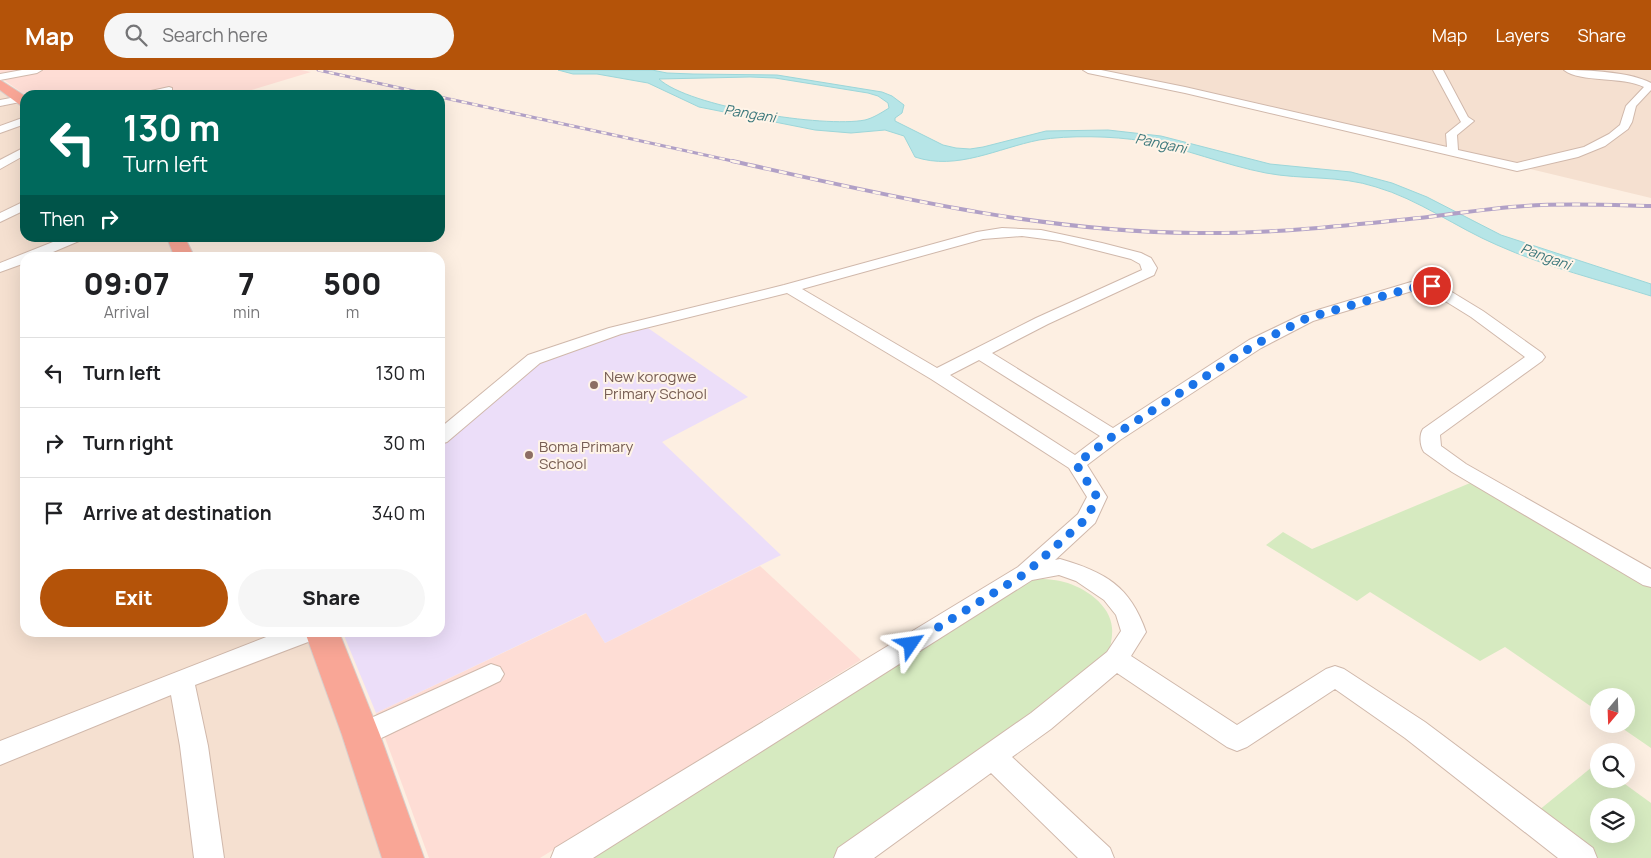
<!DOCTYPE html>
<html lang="en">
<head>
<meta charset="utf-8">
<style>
  :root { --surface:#fff; --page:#f6f6f6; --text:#202124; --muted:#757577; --line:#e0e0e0; --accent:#b45309 }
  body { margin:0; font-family:Manrope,sans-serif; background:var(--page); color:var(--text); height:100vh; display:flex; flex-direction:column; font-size:19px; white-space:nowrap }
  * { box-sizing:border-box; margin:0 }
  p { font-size:16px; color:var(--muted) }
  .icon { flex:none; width:28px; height:28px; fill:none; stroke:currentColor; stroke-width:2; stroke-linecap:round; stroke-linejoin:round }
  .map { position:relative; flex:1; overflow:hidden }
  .details { position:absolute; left:20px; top:182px; width:425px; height:385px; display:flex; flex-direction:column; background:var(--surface); border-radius:15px; box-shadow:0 5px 20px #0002 }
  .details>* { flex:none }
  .banner { position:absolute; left:20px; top:20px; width:425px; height:152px; border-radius:15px; box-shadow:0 5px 20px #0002; background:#00695c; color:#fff; overflow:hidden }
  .needle { width:32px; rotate:199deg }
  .controls { position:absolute; left:1590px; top:618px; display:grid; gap:10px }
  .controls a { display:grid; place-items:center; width:45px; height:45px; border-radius:50%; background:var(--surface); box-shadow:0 5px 20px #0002; font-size:25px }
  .pin { position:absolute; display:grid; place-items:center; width:42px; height:42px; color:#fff; margin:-21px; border:2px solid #fff; border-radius:50%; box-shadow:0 1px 5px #0007 }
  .me { position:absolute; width:55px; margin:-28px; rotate:58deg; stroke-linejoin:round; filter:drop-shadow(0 0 4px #0008) }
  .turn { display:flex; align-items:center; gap:18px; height:105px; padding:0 20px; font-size:22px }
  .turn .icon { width:65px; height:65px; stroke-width:2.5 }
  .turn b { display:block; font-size:35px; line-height:42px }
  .then { display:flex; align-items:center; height:48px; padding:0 20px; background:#0003; gap:10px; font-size:19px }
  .eta { display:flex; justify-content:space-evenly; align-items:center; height:85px; text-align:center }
  .eta b { font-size:30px; font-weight:800; line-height:35px }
  .cta { display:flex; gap:10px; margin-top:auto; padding:10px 20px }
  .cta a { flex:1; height:58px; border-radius:30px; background:var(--accent); color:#fff; font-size:20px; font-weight:800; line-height:58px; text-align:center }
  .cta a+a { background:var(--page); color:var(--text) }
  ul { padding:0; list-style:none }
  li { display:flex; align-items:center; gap:15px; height:70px; padding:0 20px; border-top:1px solid var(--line) }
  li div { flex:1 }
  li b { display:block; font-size:19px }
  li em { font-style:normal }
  header { display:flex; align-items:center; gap:30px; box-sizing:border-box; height:70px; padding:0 25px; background:var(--accent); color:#fff }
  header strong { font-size:24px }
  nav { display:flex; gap:28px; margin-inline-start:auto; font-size:18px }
  .search { width:350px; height:45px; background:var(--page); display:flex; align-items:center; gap:12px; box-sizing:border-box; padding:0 18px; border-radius:28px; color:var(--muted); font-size:19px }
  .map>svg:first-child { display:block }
</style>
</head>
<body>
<header>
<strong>Map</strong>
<div class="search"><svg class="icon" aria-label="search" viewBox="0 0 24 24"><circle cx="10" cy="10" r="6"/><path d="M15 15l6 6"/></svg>Search here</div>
<nav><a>Map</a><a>Layers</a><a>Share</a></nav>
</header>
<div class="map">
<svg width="1651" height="788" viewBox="0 0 1651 788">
  <rect width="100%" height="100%" fill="#fdefe2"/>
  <g fill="#f5e0d0">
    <path d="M1092,0H1651V128L1518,96Z"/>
    <path d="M0,19L25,37V168H169L177,187L25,188V562L308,563L386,788H0Z"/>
  </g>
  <g fill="#feddd5">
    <path d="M0,0H301L311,2L235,25H25L0,7Z"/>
    <path d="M760,496L861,590L540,788H429L376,643L587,543L605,573Z"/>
  </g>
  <path fill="#ecdef9" d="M645,256L748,327L662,372L781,485L605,573L586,543L376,643L343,563L440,562V372L537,290Z"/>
  <g fill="#d6eac0" fill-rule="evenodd">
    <path d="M1475,411L1651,513V678L1616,654H1626V626H1599V642L1505,577L1480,591L1370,522L1357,531L1266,475L1283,462L1312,479Z"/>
    <path d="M1030,508C1041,509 1054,509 1064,512C1084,517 1111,535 1112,558C1113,566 1110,576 1109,585L1035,645L834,788H581Z"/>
    <path d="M1597,693L1599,694V709H1618L1651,733V788H1590L1533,745ZM1599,736H1626V764H1599Z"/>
  </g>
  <path fill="#b6e5e7" stroke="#9cd6d9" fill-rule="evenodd" d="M558,0H652L667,3L693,4L777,5L882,22L892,26L904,35L902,43L895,48V51L943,75L956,78L970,79L983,77L1046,61L1108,60L1161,66L1270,94L1351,102L1392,113L1427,127L1501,165L1651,214V226C1600,210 1546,197 1497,175C1457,158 1418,129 1376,117C1340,105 1302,110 1266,103C1224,95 1185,78 1143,71C1114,66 1068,65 1039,70C998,78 957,101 915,87L904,66L885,60L851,63L815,60L699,37L648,13L597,4H573ZM750,7L775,8L868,23L878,26L888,33L889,38C881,43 873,48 865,50C824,58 689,37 659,9Z"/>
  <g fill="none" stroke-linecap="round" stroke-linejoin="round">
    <defs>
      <g id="minor">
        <path d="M22,0H42L37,3L0,10V4Z"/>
        <path d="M1083,0H1101L1185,17L1447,77L1446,64L1461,52L1433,0H1443L1468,47L1474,51L1457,65L1458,80L1517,93L1584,77L1609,64L1620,55L1626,36L1644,17C1623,6 1580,13 1564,0C1588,0 1630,2 1651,13V20L1636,36L1632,52L1628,59L1605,76L1578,87L1517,101L1185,23L1088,3Z"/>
        <path d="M169,17L172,18V22L159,25H140L142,23Z"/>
        <path d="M21,26L25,28V31L0,36V30Z"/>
        <path d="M25,47V54L0,63V56Z"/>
        <path d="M25,77V85L0,99V90Z"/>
        <path d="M25,131V140L0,152V143Z"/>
        <path d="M1002,158L1041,160L1102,173L1141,183L1151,188L1157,198L1154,205L1048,254L992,283L1113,358L1249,270L1301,245L1411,212L1437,213L1483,241L1542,283L1545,287L1542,291L1440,365L1441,376L1466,394L1651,499V517L1643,515L1452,402L1424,382C1420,376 1419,365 1423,359L1525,287L1471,247L1429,221H1412L1313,251L1261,278L1120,370L1087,395L1107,427L1095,453L1055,490L1060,489C1105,502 1130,516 1146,562L1131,586L1237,655L1326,599L1335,596L1344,599L1425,652L1593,778L1597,788H1558L1405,668L1335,619L1247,677L1237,681L1227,677L1117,603L1051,659L1012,687L1110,778L1114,788H1078L991,703L874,788H834L838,778L1031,643L1107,582L1121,561L1116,545L1104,530L1076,511L1059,505L1032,510L593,788H551L555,778L1018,497L1078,444L1087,427L1069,398L931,309L787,223L621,264L540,293L447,372L440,374V358L528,285L609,258L784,215L977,162ZM1022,166L1060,171L1131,189L1140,194L1142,200L1036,248L937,298L802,219L983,169ZM979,290L1100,366L1075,385L950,305Z"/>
        <path d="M63,168H81L79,171L39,188H25V193L0,202V193Z"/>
        <path d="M279,562H319L316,569L195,615L208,676L224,788H194L180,676L171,625L0,695V671Z"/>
        <path d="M491,594L500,597L504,604L500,611L371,673L361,677L351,673L347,665L351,657Z"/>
      </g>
      <g id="highway">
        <path d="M0,10L25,26V36L20,35L0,20Z"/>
        <path d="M167,168H185L195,188H175Z"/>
        <path d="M305,562H339L380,665L424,788H382L342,665Z"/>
      </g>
    </defs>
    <use href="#minor" stroke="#d0b8ab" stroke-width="2"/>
    <use href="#highway" stroke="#d8cfcc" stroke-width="2"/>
    <use href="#minor" fill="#fff" fill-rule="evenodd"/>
    <use href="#highway" fill="#f9a696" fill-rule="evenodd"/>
    <defs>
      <g id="rail-far1">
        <path d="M318,0L432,25"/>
        <path d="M440,27L737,92"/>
      </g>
      <path id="rail" d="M732,91C885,125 1038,162 1196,163C1274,164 1351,155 1428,147C1460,143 1493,138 1525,136C1567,133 1609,135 1651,136"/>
    </defs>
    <use href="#rail-far1" stroke="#b1a0c6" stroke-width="3"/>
    <use href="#rail" stroke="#b1a0c6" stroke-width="4"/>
    <use href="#rail-far1" stroke="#fff4e8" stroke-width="2" stroke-dasharray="5.5" stroke-linecap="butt"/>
    <use href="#rail" stroke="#fff4e8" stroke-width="2.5" stroke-dasharray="8" stroke-linecap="butt"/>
  </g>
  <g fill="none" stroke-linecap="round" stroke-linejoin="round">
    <path stroke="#1a73e8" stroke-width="9" stroke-dasharray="0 16.2" d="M911,574L1026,503L1087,448L1097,427L1076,394L1113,366L1256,274L1307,248L1411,218L1432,216"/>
  </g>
  <g fill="#8d6e63" stroke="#fff4e8" stroke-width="2">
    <circle cx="594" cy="315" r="5"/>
    <circle cx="529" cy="385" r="5"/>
  </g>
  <g text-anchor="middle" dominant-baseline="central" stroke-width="4" stroke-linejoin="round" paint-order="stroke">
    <g font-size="14" font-style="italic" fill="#3b777b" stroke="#fff4e8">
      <text transform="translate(750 43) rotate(9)">Pangani</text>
      <text transform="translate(1161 73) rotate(12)">Pangani</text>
      <text transform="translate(1546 186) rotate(20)">Pangani</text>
    </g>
    <g font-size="15" fill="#785e54" stroke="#fff4e8" text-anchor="start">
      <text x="604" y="306">New korogwe<tspan x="604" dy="17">Primary School</tspan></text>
      <text x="539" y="376">Boma Primary<tspan x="539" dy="17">School</tspan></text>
    </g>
  </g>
</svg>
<div class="controls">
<a><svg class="needle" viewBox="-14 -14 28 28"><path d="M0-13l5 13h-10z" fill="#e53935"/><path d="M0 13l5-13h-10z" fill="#757577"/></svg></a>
<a><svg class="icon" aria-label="search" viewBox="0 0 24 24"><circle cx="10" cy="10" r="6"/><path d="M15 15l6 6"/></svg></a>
<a><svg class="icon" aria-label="layers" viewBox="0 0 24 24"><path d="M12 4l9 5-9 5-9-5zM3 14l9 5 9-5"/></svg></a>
</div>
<div class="pin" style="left:1432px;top:216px;background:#d93025"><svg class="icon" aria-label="arrive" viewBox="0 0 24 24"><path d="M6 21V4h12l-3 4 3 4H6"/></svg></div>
<svg class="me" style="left:911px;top:574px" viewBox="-20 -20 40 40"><path d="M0-17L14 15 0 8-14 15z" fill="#1a73e8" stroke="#fff" stroke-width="4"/></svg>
<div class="banner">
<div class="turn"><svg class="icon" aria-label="left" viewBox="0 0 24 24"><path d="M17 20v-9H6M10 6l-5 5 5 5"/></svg><div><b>130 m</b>Turn left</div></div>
<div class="then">Then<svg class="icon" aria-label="right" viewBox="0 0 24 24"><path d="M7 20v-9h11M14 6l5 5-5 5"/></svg></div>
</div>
<section class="details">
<div class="eta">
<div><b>09:07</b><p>Arrival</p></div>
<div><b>7</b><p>min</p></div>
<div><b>500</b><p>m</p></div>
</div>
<ul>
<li><svg class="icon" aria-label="left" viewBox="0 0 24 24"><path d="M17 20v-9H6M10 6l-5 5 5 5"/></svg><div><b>Turn left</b></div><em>130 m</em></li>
<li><svg class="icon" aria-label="right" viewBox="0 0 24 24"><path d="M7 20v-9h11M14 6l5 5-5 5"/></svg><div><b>Turn right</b></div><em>30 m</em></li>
<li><svg class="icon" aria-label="arrive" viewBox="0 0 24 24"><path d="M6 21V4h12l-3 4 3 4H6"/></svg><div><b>Arrive at destination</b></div><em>340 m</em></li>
</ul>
<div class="cta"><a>Exit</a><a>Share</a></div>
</section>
</div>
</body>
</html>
